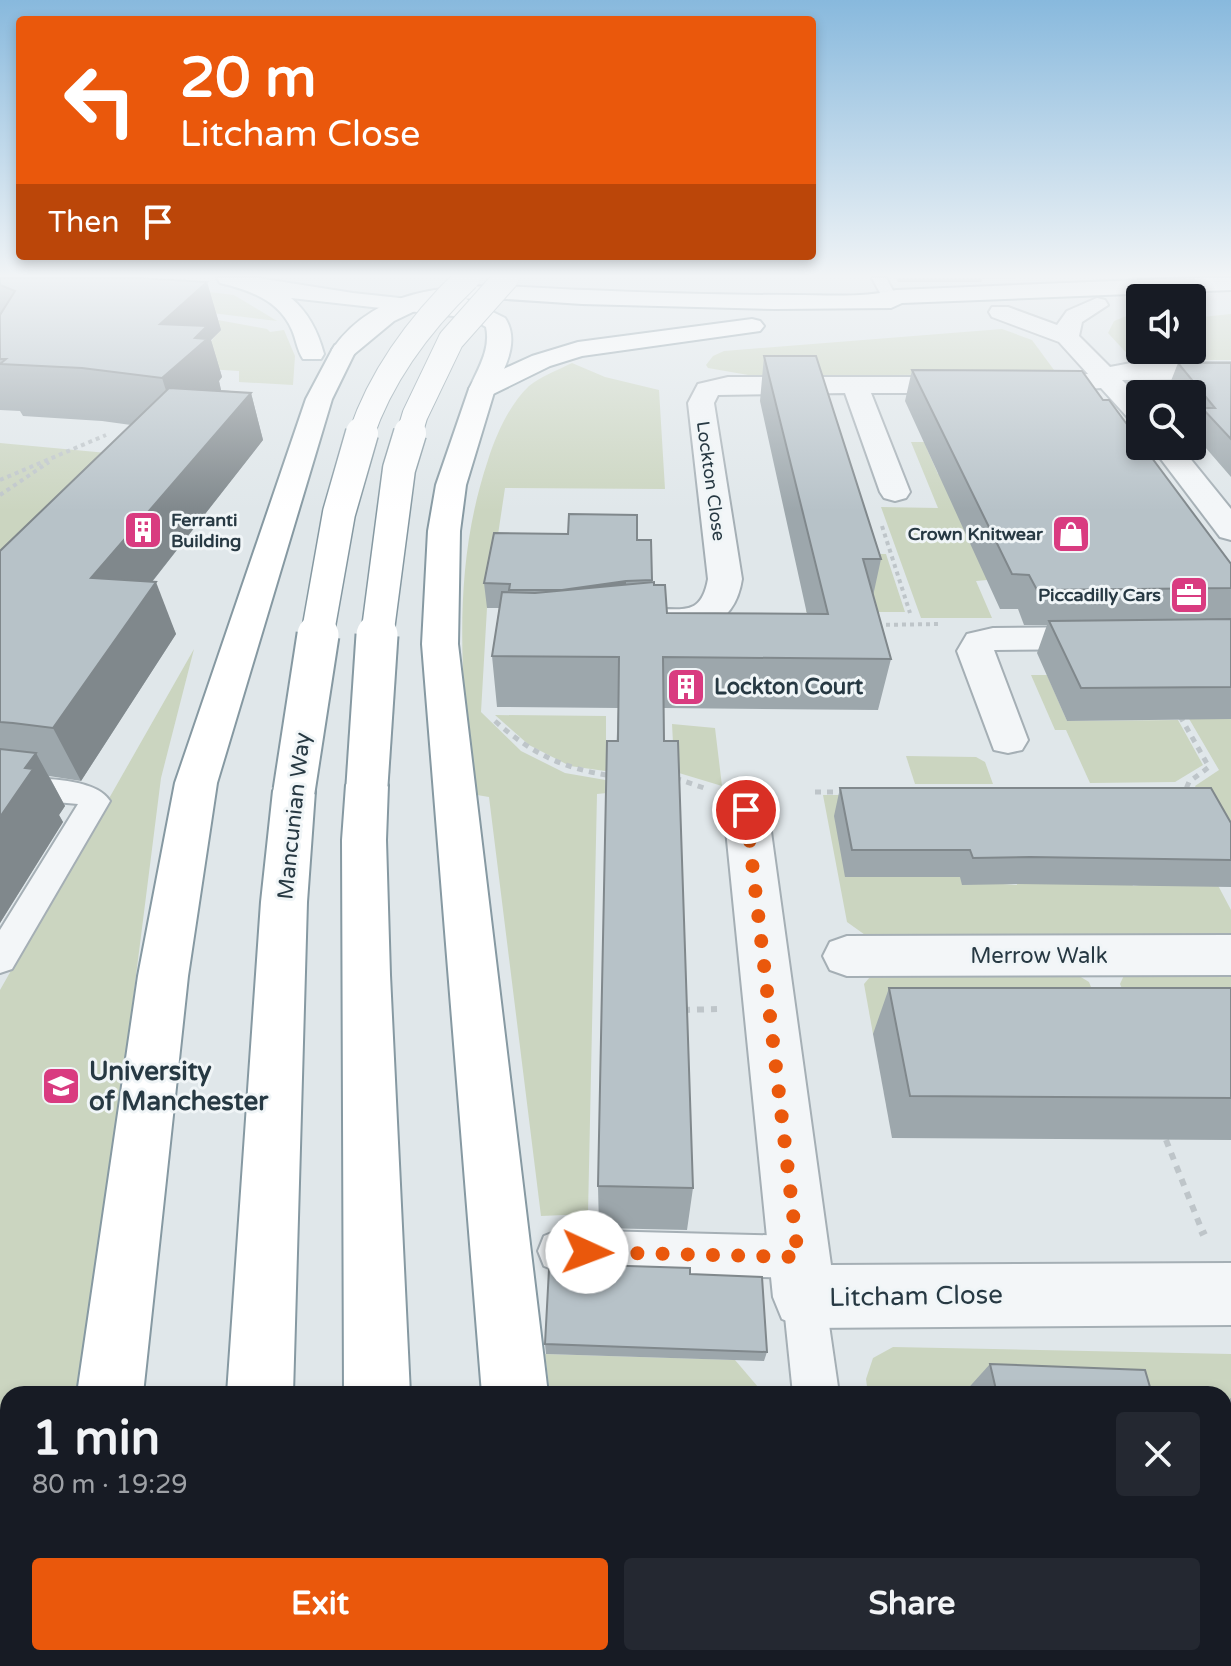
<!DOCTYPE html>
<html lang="en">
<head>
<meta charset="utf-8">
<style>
  :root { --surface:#171b24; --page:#242831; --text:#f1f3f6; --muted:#9ea1a6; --accent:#ea580c }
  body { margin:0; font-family:"Varela Round",sans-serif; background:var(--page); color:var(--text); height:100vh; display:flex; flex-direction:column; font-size:30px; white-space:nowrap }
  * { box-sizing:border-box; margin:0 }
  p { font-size:26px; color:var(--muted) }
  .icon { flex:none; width:44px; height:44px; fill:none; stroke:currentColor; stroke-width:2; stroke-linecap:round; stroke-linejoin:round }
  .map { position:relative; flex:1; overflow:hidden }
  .details { position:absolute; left:0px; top:1386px; width:1232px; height:280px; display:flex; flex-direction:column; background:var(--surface); border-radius:24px 24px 0 0; box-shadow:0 4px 12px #0003 }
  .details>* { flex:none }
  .banner { position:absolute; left:16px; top:16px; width:800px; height:244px; border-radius:8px; box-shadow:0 4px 12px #0003; background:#ea580c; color:#fff; overflow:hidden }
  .tools { position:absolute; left:1126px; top:284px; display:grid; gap:16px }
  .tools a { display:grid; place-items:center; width:80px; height:80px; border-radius:8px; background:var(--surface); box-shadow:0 4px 12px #0003; font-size:40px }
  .pin { position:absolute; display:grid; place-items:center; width:68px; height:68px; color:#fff; margin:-34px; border:4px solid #fff; border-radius:50%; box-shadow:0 2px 8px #0007 }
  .me { position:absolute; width:88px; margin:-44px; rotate:92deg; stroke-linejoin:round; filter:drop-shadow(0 0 6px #0008) }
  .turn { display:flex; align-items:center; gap:28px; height:168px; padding:0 32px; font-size:36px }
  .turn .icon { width:104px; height:104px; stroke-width:2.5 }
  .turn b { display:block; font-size:56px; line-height:68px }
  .then { display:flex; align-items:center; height:76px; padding:0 32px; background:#0003; gap:16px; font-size:30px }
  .round { display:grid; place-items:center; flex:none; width:84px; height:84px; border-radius:8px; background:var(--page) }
  .summary { display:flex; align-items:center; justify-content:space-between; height:136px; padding:0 32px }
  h1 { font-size:48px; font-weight:700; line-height:60px }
  .cta { display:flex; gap:16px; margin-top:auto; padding:16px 32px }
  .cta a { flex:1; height:92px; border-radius:8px; background:var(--accent); color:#fff; font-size:32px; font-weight:700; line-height:92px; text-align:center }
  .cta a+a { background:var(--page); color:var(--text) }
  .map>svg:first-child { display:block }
</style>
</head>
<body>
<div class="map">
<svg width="1231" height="1666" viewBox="0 0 1231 1666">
  <rect width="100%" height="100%" fill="#e0e7ea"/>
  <g fill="#cbd5c0" fill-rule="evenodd">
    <path d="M177,288L234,295L277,321L212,313Z"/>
    <path d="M120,302L267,329L270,332L284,330L295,356L293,385L239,382V371L190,368L220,330Z"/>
    <path d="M1231,314V360H1133L1108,333L1114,321L1129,315L1140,316V350H1192V318Z"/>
    <path d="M1002,329L1032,340L1054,370L1033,374L754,376L708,368L706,365L713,356L724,351Z"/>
    <path d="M572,363L605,377L659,390L665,489L505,488L487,608L481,712L521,751L565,773L617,782L607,793L597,794L588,1214L541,1216L489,797L471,794C463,677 450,574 488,460C496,435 509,405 529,386C541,376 558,370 572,363Z"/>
    <path d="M911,442H1102L987,580L976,581L992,618H921L881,507L938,508ZM927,449H981L993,474H938Z"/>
    <path d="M0,443L150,457L0,596Z"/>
    <path d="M854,554H886L905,612H806V610L870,609Z"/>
    <path d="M194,649L161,778L83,1394H8V1658H50L49,1666H0V990Z"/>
    <path d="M1150,652L1231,707V852L1195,786L1219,770Z"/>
    <path d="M1031,675H1047L1067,721L1178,720L1203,765L1175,782L1090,783L1066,730H1055Z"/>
    <path d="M495,715L606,716V743H673L672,724L715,728L722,786L679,773H619L570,766L529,745Z"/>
    <path d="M906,756L976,757L985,762L993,784H915Z"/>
    <path d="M823,795H893L999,874L1003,884L1017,885L1015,874L1128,875L1133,886L1212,874L1231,910V942L868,937L847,922Z"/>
    <path d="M1231,969V1034H1141L1120,984L1126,971Z"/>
    <path d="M875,971H1071L1089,982L1110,1035L873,1034L864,984Z"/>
    <path d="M893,1347L1231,1354V1403H1224V1394H868L866,1379L873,1358Z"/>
    <path d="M545,1354L735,1360L764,1394H550Z"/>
    <path d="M1224,1406L1231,1427V1666L1224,1658Z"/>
    <path d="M582,1658H703V1666H583Z"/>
  </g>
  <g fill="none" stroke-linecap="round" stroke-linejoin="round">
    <defs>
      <g id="service">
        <path d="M872,278H886L899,301L896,304H886Z"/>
        <path d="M0,777C28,779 94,775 110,801L12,969L0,973V930L78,804L0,797Z"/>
        <path d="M559,1230L798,1236L813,1242L819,1257L813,1272L798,1278L559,1272L544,1266L538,1251L544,1236Z"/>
        <path d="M804,1276L819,1282L825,1297L839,1394H793L783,1297L789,1282Z"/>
        <path d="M819,1658H871L872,1666H820Z"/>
      </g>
      <path id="pedestrian" d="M1231,935V975L847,976L830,970L823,956L830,942L847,936Z"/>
      <g id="minor">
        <path d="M1097,298L1105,300L1108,305L1082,322L1079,336L1110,367L1131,363H1231V379L1122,380L1140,398V422L1130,420L1101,388L1031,393L1022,391L1018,385L1022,379L1088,374L1059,342L992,317L989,312L992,307H1008L1057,325L1067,311Z"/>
        <path d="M728,377H966L975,379L979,385L975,391L966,393H871L910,492L906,498L895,501L884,498L880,492L845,393L718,395L714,403L742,579C734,633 687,638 640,627L635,619L640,611C674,603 700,624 708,579L688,403L698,384Z"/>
        <path d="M1151,446H1180L1231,509V540L1220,537Z"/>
        <path d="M1101,627L1114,630L1119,638L1114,646L1101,649L994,650L1028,740L1022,750L1008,753L994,750L957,651L967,634L993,628Z"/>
        <path d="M746,795L761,799L768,810L831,1265L1231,1263V1325L804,1328L782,1319L773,1297L724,810L731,799Z"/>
      </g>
      <path id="primary" d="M217,278H258L353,293L446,303L448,296L456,294L505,318C520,341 505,367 495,389L491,395H473L469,389C478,369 491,349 486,327L471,318L291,298C309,313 318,332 324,354L321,359H303C297,350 296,339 292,330C279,300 249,290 220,283Z"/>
      <g id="trunk">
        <path d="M1188,278H1231V290L902,303L891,308L775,309L582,304L491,298L455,299L419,309L394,321L353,355H335L332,350C389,267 502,288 586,290C655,293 724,295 793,295C827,295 864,298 896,290Z"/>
        <path d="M752,319L760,321L764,326L760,331L582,356L550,366L491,395H473L469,389L473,383L532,356L578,342Z"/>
      </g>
      <g id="motorway">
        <path d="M344,343L353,345L356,350L332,399L217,783L188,976L143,1394H77L138,976L175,783L306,399L332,350L335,345Z"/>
        <path d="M482,381L491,383L495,389L466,485L460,531L458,644L548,1394H482L422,644L428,531L436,485L469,389L473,383Z"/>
        <path d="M367,770L382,775L388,785L386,840L390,975L410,1394H344L342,840L346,785L352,775Z"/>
        <path d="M294,776L309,780L315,791L307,902L293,1394H227L261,902L273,791L279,780Z"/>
        <path d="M41,1658H119L118,1666H40Z"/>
        <rect x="212" y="1658" width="78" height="8"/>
        <path d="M345,1658H423L424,1666H346Z"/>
        <path d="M502,1658H580L581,1666H503Z"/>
      </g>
    </defs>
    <use href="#service" stroke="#a5afb5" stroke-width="4"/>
    <use href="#pedestrian" stroke="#a5afb5" stroke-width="4"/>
    <use href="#minor" stroke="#a5afb5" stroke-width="4"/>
    <use href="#primary" stroke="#9eafb7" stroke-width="4"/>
    <use href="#trunk" stroke="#8699a2" stroke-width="4"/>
    <use href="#motorway" stroke="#8699a2" stroke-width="4"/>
    <g stroke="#bec5c9" stroke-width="4" stroke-dasharray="4 4" stroke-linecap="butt">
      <path d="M0,480L106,435"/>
      <path d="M0,495L49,462"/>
      <path d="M882,526L910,613"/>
      <path d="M878,625L940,624"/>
    </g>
    <g stroke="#bec5c9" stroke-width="5" stroke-dasharray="6 6" stroke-linecap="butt">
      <path d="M1180,716L1209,767L1189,782L1186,789"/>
      <path d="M495,721C532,754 564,769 613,776"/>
      <path d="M675,778L707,789"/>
      <path d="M815,792H842"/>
    </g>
    <g stroke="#bec5c9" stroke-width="6" stroke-dasharray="7 7" stroke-linecap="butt">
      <path d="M683,1010L717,1009"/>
      <path d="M1166,1140L1203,1233"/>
    </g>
    <path stroke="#bec5c9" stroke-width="8" stroke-dasharray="9 9" stroke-linecap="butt" d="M1202,1231L1204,1235"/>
    <use href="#service" fill="#f3f6f8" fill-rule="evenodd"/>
    <use href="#pedestrian" fill="#f3f6f8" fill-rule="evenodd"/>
    <use href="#minor" fill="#f3f6f8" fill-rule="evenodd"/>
    <use href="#primary" fill="#fff" fill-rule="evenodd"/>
    <use href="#trunk" fill="#fff" fill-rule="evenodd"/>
    <use href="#motorway" fill="#fff" fill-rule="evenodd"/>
    <defs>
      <g id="motorway-bridge-far2">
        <path d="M361,435C382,373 420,323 467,278"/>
        <path d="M409,435L415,415L451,340L506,278"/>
      </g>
      <g id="motorway-bridge-far1">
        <path d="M317,637L339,513L362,433"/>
        <path d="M377,637L399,469L410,433"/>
      </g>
      <g id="motorway-bridge">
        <path d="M367,785L377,635"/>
        <path d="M294,791L318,635"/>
      </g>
    </defs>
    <use href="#motorway-bridge-far2" stroke="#8699a2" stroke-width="27" stroke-linecap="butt"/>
    <use href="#motorway-bridge-far1" stroke="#8699a2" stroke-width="35" stroke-linecap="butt"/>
    <use href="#motorway-bridge" stroke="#8699a2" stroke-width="45" stroke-linecap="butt"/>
    <use href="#motorway-bridge-far2" stroke="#fff" stroke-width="25"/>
    <use href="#motorway-bridge-far1" stroke="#fff" stroke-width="32"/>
    <use href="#motorway-bridge" stroke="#fff" stroke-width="41"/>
  </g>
  <g fill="#9da7ac">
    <path d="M0,278L207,282L221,330L211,340L222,377L219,381L221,390L251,393L263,440L152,582L176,634L81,781L49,776L65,806L59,815L63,822L0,923V551L131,425L102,421L23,416L20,411L0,410Z"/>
    <path d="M896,278H1015L982,279L981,282H898Z"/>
    <path d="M764,356L881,559L873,596L891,659L878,710L664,708V741L693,1188L687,1230L599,1228L598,1186L618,708L497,707L492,656L499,608H487L484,583L637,540H651L652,582L667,613L807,614L760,401Z"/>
    <path d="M1178,363H1231V477L1192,432L1196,422L1192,416V394H1175L1169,386Z"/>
    <path d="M912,370L1103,400L1231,564V719L1067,721L1037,653L1047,625H1024L1018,609H1000L905,401Z"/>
    <path d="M840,788L1231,860V887L1018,884L962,885L960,877H845L834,816Z"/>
    <path d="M889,988H1231V1140L892,1138L873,1034Z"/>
    <path d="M690,1274L767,1352L764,1361L546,1354L545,1344Z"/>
    <path d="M990,1364L1152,1394H963Z"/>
    <path d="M1231,1398V1427L1224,1407V1402Z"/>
    <path d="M946,1658H1224L1231,1666H947Z"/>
  </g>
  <g fill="#80888c">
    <path d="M207,282L221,330L211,340L222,377L219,381L221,390L179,431L162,378L160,324Z"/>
    <path d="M251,393L263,440L114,630L91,578Z"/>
    <path d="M626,581V605L566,590Z"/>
    <path d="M156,582L176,634L81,781L53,728Z"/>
    <path d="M36,753L65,806L59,815L63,822L0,923V817L25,768Z"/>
  </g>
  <g fill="#b7c2c8" stroke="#80888c" stroke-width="2">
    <path d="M0,278H139L207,282L160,324L207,326L195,338L207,339L162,378L82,368L0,364L6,359H0V315L15,291L0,285Z"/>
    <path d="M764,356H816L881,559H863L891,659L663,657L664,741H678L693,1188L598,1186L607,741H618L619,657L492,656L502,592L535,593L654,582V585H665L667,613L828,614Z"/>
    <path d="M1178,363H1231V439L1202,408H1215Z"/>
    <path d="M912,370L1082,371L1103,400H1109L1140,442V446H1143L1231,564V588L1037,590L1029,575L1012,574Z"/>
    <path d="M169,388L251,393L91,578L156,582L53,728L13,723L0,722V551Z"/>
    <path d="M569,514L637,515V540H651L652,580L626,581L562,590H509L510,584L484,583L494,533L568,534Z"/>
    <path d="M1231,619V687L1081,688L1049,621Z"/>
    <path d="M0,749L36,753L25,768L33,769L0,817Z"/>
    <path d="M840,788H1211L1231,823V860L1030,857L973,858L970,850H852Z"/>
    <path d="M889,988H1231V1098L910,1096Z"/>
    <path d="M597,1265L690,1268V1274L762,1277L767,1352L545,1344L549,1269L597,1271Z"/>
    <path d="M990,1364L1145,1370L1152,1394H997Z"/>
    <path d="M1224,1632L1231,1655V1666H987L985,1658H1224Z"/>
  </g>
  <linearGradient id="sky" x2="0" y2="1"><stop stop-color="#88b9dd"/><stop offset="0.54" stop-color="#f1f4f6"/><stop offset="1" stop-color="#f1f4f6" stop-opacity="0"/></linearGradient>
  <rect width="1231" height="511" fill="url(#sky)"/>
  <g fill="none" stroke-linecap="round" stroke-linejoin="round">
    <path stroke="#ea580c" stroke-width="14" stroke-dasharray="0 25.2" d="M587,1252L798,1257L746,810"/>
  </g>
  <defs>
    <symbol id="building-square" viewBox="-11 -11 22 22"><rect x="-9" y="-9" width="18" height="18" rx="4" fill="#d93b80" stroke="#f0f5f7"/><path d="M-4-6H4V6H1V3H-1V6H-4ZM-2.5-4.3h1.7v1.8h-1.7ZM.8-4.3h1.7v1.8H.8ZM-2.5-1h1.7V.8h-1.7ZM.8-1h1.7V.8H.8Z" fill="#fff"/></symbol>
    <symbol id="shop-square" viewBox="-11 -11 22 22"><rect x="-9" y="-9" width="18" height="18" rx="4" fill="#d93b80" stroke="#f0f5f7"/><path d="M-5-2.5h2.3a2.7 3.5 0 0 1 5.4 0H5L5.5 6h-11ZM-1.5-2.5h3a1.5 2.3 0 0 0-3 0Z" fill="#fff"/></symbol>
    <symbol id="office-square" viewBox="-11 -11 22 22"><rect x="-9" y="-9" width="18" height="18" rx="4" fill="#d93b80" stroke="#f0f5f7"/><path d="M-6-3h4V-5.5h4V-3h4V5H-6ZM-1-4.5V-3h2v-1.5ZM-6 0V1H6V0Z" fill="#fff"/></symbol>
    <symbol id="university-square" viewBox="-11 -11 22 22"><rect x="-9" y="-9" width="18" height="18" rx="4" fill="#d93b80" stroke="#f0f5f7"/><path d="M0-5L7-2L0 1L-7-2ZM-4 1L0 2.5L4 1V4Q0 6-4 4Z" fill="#fff"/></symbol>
  </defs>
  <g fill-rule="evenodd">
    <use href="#building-square" x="121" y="508" width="44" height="44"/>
    <use href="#shop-square" x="1049" y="512" width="44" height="44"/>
    <use href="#office-square" x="1167" y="573" width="44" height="44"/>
    <use href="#building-square" x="664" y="665" width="44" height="44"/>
    <use href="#university-square" x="39" y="1064" width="44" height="44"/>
  </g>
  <g text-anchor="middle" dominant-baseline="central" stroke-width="6" stroke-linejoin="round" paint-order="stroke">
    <g font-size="18" fill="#273943" stroke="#f0f5f7">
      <text transform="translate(711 481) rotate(82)">Lockton Close</text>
    </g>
    <g font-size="18" font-weight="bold" fill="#273943" stroke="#f0f5f7" text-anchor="end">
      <text x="171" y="520" text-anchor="start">Ferranti<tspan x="171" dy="21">Building</tspan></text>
      <text x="1043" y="534">Crown Knitwear</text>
      <text x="1161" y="595">Piccadilly Cars</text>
    </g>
    <g font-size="22" font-weight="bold" fill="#273943" stroke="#f0f5f7" text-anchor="start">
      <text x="714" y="687">Lockton Court</text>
    </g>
    <g font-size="22" fill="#273943" stroke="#f0f5f7">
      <text transform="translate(294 816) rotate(-84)">Mancunian Way</text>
      <text x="1039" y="956">Merrow Walk</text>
    </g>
    <g font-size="26" font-weight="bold" fill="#273943" stroke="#f0f5f7" text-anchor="start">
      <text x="89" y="1071">University<tspan x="89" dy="30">of Manchester</tspan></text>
    </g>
    <g font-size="26" fill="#273943" stroke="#f0f5f7">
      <text transform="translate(916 1296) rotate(-1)">Litcham Close</text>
    </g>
  </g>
</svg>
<div class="tools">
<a><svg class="icon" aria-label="sound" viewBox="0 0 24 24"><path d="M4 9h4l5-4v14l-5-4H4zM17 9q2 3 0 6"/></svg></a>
<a><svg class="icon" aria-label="search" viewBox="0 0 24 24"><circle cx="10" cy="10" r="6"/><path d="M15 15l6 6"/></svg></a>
</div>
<div class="pin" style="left:746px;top:810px;background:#d93025"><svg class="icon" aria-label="arrive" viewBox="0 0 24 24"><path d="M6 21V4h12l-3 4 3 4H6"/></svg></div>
<svg class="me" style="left:587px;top:1252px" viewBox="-20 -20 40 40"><circle r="19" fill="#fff"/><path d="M0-13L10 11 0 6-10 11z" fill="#ea580c"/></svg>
<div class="banner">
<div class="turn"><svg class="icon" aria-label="left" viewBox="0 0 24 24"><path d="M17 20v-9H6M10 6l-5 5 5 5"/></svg><div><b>20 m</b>Litcham Close</div></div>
<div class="then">Then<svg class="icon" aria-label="arrive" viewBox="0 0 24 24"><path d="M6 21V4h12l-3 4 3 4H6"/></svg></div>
</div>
<section class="details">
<div class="summary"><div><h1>1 min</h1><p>80 m · 19:29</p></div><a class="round"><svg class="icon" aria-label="close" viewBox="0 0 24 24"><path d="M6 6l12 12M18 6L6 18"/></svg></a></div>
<div class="cta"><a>Exit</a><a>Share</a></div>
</section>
</div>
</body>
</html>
